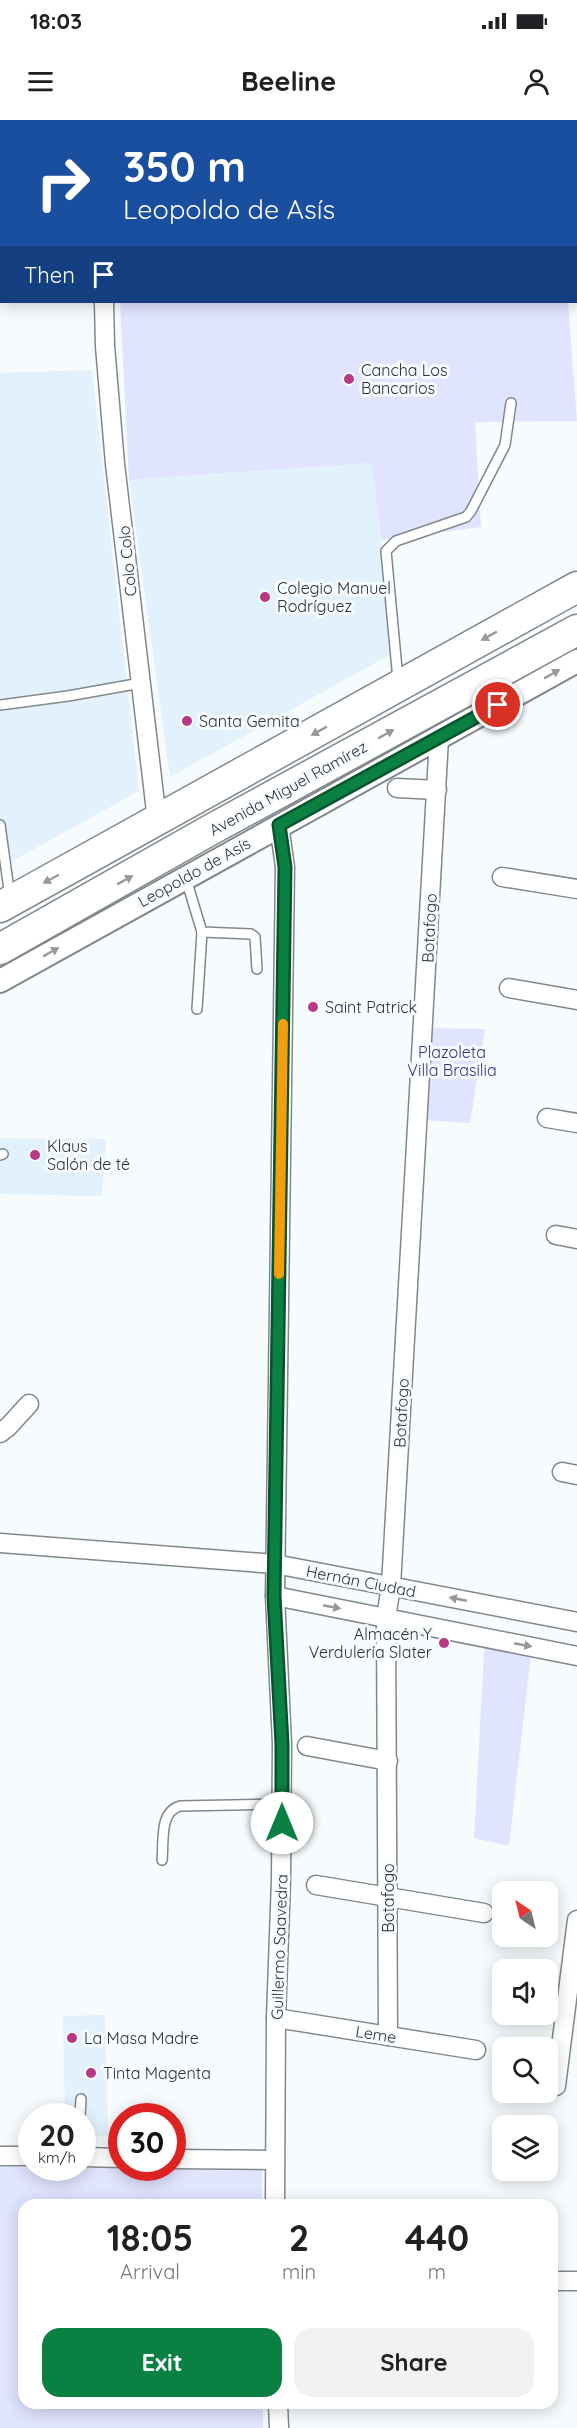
<!DOCTYPE html>
<html lang="en">
<head>
<meta charset="utf-8">
<style>
  :root { --surface:#fff; --page:#f2f2f2; --text:#202124; --muted:#757577; --accent:#0b8043 }
  body { margin:0; font-family:Quicksand,sans-serif; background:var(--page); color:var(--text); height:100vh; display:flex; flex-direction:column; font-size:22px; white-space:nowrap }
  * { box-sizing:border-box; margin:0 }
  p { font-size:20px; color:var(--muted) }
  .icon { flex:none; width:33px; height:33px; fill:none; stroke:currentColor; stroke-width:2; stroke-linecap:round; stroke-linejoin:round }
  .map { position:relative; flex:1; overflow:hidden }
  .drawer { position:absolute; left:18px; top:2079px; width:540px; height:210px; display:flex; flex-direction:column; background:var(--surface); border-radius:18px; box-shadow:0 3px 15px #0003 }
  .drawer>* { flex:none }
  .hud { position:absolute; left:0px; top:0px; width:578px; height:183px; box-shadow:0 3px 15px #0003; background:#1a4fa0; color:#fff; overflow:hidden }
  .needle { width:39px; rotate:325deg }
  .buttons { position:absolute; left:492px; top:1761px; display:grid; gap:12px }
  .buttons a { display:grid; place-items:center; width:66px; height:66px; border-radius:12px; background:var(--surface); box-shadow:0 3px 15px #0003; font-size:30px }
  .speed { position:absolute; left:18px; top:1983px; display:flex; gap:12px; font-size:30px; font-weight:700; text-align:center }
  .speed>* { display:grid; place-content:center; width:78px; height:78px; border-radius:50%; background:var(--surface); box-shadow:0 3px 15px #0003; line-height:1 }
  .speed small { font-size:15px; font-weight:400 }
  .speed .limit { border:9px solid #d22; background:#fff; color:#111 }
  .pin { position:absolute; display:grid; place-items:center; width:51px; height:51px; color:#fff; margin:-26px; border:3px solid #fff; border-radius:50%; box-shadow:0 2px 6px #0007 }
  .me { position:absolute; width:66px; margin:-33px; rotate:0deg; stroke-linejoin:round; filter:drop-shadow(0 0 4px #0008) }
  .turn { display:flex; align-items:center; gap:21px; height:126px; padding:0 24px; font-size:27px }
  .turn .icon { width:78px; height:78px; stroke-width:2.5 }
  .turn b { display:block; font-size:42px; line-height:51px }
  .then { display:flex; align-items:center; height:57px; padding:0 24px; background:#0003; gap:12px; font-size:22px }
  .eta { display:flex; justify-content:space-evenly; align-items:center; height:102px; text-align:center }
  .eta b { font-size:36px; font-weight:700; line-height:42px }
  .button { display:flex; gap:12px; margin-top:auto; padding:12px 24px }
  .button a { flex:1; height:69px; border-radius:18px; background:var(--accent); color:#fff; font-size:24px; font-weight:700; line-height:69px; text-align:center }
  .button a+a { background:var(--page); color:var(--text) }
  .status { display:flex; justify-content:space-between; align-items:center; height:42px; padding:0 30px; background:var(--surface); direction:ltr }
  .status svg { height:16px; fill:currentColor }
  header { display:flex; justify-content:space-between; align-items:center; height:78px; padding:0 24px; background:var(--surface); font-size:27px; font-weight:700 }
  .map>svg:first-child { display:block }
</style>
</head>
<body>
<div class="status"><b>18:03</b><svg viewBox="0 0 49 12"><path d="M0 12V9h3v3zM5 12V6h3v6zM10 12V3h3v9zM15 12V0h3v12zM26 1h20v11H26zM47 4h2v5h-2z"/></svg></div>
<header><svg class="icon" aria-label="menu" viewBox="0 0 24 24"><path d="M4 6h16M4 12h16M4 18h16"/></svg>Beeline<svg class="icon" aria-label="person" viewBox="0 0 24 24"><circle cx="12" cy="8" r="4"/><path d="M4 21q1-7 8-7t8 7"/></svg></header>
<div class="map">
<svg width="577" height="2308" viewBox="0 0 577 2308">
  <rect width="100%" height="100%" fill="#f6fbfe"/>
  <g fill="#e2f1fb">
    <path d="M92,250L139,671L0,748V253Z"/>
    <path d="M373,343L391,534L170,657L129,360Z"/>
    <path d="M0,1018L106,1019L102,1076L0,1074Z"/>
    <path d="M105,1895L108,2016L83,2017L82,1996H65L63,1896Z"/>
  </g>
  <g fill="#e1e4ff">
    <path d="M120,182H568L577,301L475,302L481,407L381,420L372,343L129,360Z"/>
    <path d="M426,908L485,909L470,1003L421,1000Z"/>
    <path d="M485,1515L532,1525L509,1726L474,1718Z"/>
    <path d="M0,2047L262,2050V2085H24V2283H263V2308H0Z"/>
  </g>
  <g fill="none" stroke-linecap="round" stroke-linejoin="round">
    <defs>
      <g id="service">
        <path d="M398,560L386,431L396,421L466,397L471,391L505,325L511,283"/>
        <path d="M0,585L68,576L141,563"/>
        <path d="M0,705L10,777"/>
        <path d="M186,759L202,812L251,814L255,817L257,849"/>
        <path d="M197,889L202,812"/>
        <path d="M0,1035L3,1034"/>
        <path d="M162,1740C164,1721 159,1692 180,1686L282,1684"/>
        <path d="M80,1996L81,1979"/>
      </g>
      <g id="minor">
        <path d="M107,2V0"/>
        <path d="M104,182L105,226L115,344L157,700"/>
        <path d="M397,668L437,670"/>
        <path d="M502,757L577,769"/>
        <path d="M509,868L577,880"/>
        <path d="M547,998L577,1003"/>
        <path d="M556,1115L577,1119"/>
        <path d="M0,1313L8,1307L29,1284"/>
        <path d="M562,1352L577,1355"/>
        <path d="M0,1423L275,1444L577,1502"/>
        <path d="M275,1476L577,1536"/>
        <path d="M307,1626L388,1641"/>
        <path d="M316,1765L484,1793"/>
        <path d="M276,1898L476,1930"/>
        <path d="M388,1916L386,1498L391,1466L439,618"/>
        <path d="M556,1966L577,1800"/>
        <path d="M0,2036H32"/>
        <path d="M82,2037L122,2038"/>
        <path d="M172,2039L275,2040"/>
        <path d="M275,2085L276,1898L281,1760L282,1624L275,1476L285,747L279,705"/>
        <path d="M552,2161H577"/>
        <path d="M278,2283L279,2308"/>
      </g>
      <path id="tertiary" d="M0,861L577,541"/>
      <g id="primary">
        <path d="M0,787L577,467"/>
        <path d="M0,829L212,709L577,510"/>
      </g>
    </defs>
    <use href="#service" stroke="#80888c" stroke-width="12"/>
    <use href="#minor" stroke="#80888c" stroke-width="21"/>
    <use href="#tertiary" stroke="#80888c" stroke-width="26"/>
    <use href="#primary" stroke="#80888c" stroke-width="33"/>
    <use href="#service" stroke="#fff" stroke-width="9"/>
    <use href="#minor" stroke="#fff" stroke-width="18"/>
    <use href="#tertiary" stroke="#fff" stroke-width="22"/>
    <use href="#primary" stroke="#fff" stroke-width="30"/>
  </g>
  <defs><path id="oneway-solid" d="M-6-.8H1V-3.2L6.5 0L1 3.2V.8H-6Z" transform="scale(1.5)"/></defs>
  <g fill="#96989a">
    <use href="#oneway-solid" transform="translate(489 516) rotate(151)"/>
    <use href="#oneway-solid" transform="translate(552 554) rotate(-29)"/>
    <use href="#oneway-solid" transform="translate(319 611) rotate(151)"/>
    <use href="#oneway-solid" transform="translate(386 614) rotate(-29)"/>
    <use href="#oneway-solid" transform="translate(51 759) rotate(152)"/>
    <use href="#oneway-solid" transform="translate(125 760) rotate(-29)"/>
    <use href="#oneway-solid" transform="translate(51 832) rotate(-29)"/>
    <use href="#oneway-solid" transform="translate(458 1479) rotate(-169)"/>
    <use href="#oneway-solid" transform="translate(332 1487) rotate(11)"/>
    <use href="#oneway-solid" transform="translate(523 1525) rotate(11)"/>
  </g>
  <g fill="none" stroke-linecap="round" stroke-linejoin="round">
    <defs>
      <path id="route" d="M282,1703V1624L274,1476L285,747L279,705L498,585"/>
    </defs>
    <use href="#route" stroke="#07532c" stroke-width="15"/>
    <use href="#route" stroke="#0b8043" stroke-width="10"/>
    <path stroke="#f59e0b" stroke-width="10" d="M279,1154L283,904"/>
  </g>
  <g fill="#b73985" stroke="#f6fbfe" stroke-width="2">
    <circle cx="349" cy="259" r="6"/>
    <circle cx="265" cy="477" r="6"/>
    <circle cx="187" cy="601" r="6"/>
    <circle cx="313" cy="887" r="6"/>
    <circle cx="35" cy="1035" r="6"/>
    <circle cx="444" cy="1523" r="6"/>
    <circle cx="72" cy="1918" r="6"/>
    <circle cx="91" cy="1953" r="6"/>
  </g>
  <g text-anchor="middle" dominant-baseline="central" stroke-width="6" stroke-linejoin="round" paint-order="stroke">
    <g font-size="16" fill="#2e3234" stroke="#f6fbfe" text-anchor="start">
      <text x="361" y="250">Cancha Los<tspan x="361" dy="18">Bancarios</tspan></text>
      <text x="277" y="468">Colegio Manuel<tspan x="277" dy="18">Rodríguez</tspan></text>
      <text x="199" y="601">Santa Gemita</text>
      <text x="325" y="887">Saint Patrick</text>
      <text x="47" y="1026">Klaus<tspan x="47" dy="18">Salón de té</tspan></text>
      <text x="432" y="1514" text-anchor="end">Almacén Y<tspan x="432" dy="18">Verdulería Slater</tspan></text>
      <text x="84" y="1918">La Masa Madre</text>
      <text x="103" y="1953">Tinta Magenta</text>
    </g>
    <g font-size="16" fill="#2e3234" stroke="#f6fbfe">
      <text transform="translate(127 441) rotate(-96)">Colo Colo</text>
      <text transform="translate(288 668) rotate(-29)">Avenida Miguel Ramírez</text>
      <text transform="translate(194 752) rotate(-29)">Leopoldo de Asís</text>
      <text transform="translate(429 808) rotate(-87)">Botafogo</text>
      <text transform="translate(401 1293) rotate(-87)">Botafogo</text>
      <text transform="translate(361 1461) rotate(11)">Hernán Ciudad</text>
      <text transform="translate(388 1778) rotate(-90)">Botafogo</text>
      <text transform="translate(279 1827) rotate(-88)">Guillermo Saavedra</text>
      <text transform="translate(376 1914) rotate(9)">Leme</text>
    </g>
    <g font-size="16" fill="#35327e" stroke="#f6fbfe">
      <text x="452" y="932">Plazoleta<tspan x="452" dy="18">Villa Brasilia</tspan></text>
    </g>
  </g>
</svg>
<div class="buttons">
<a><svg class="needle" viewBox="-14 -14 28 28"><path d="M0-13l5 13h-10z" fill="#e53935"/><path d="M0 13l5-13h-10z" fill="#757577"/></svg></a>
<a><svg class="icon" aria-label="sound" viewBox="0 0 24 24"><path d="M4 9h4l5-4v14l-5-4H4zM17 9q2 3 0 6"/></svg></a>
<a><svg class="icon" aria-label="search" viewBox="0 0 24 24"><circle cx="10" cy="10" r="6"/><path d="M15 15l6 6"/></svg></a>
<a><svg class="icon" aria-label="layers" viewBox="0 0 24 24"><path d="M12 4l9 5-9 5-9-5zM3 14l9 5 9-5"/></svg></a>
</div>
<div class="speed"><div>20<small>km/h</small></div><div class="limit">30</div></div>
<div class="pin" style="left:498px;top:585px;background:#d93025"><svg class="icon" aria-label="arrive" viewBox="0 0 24 24"><path d="M6 21V4h12l-3 4 3 4H6"/></svg></div>
<svg class="me" style="left:282px;top:1703px" viewBox="-20 -20 40 40"><circle r="19" fill="#fff"/><path d="M0-13L10 11 0 6-10 11z" fill="#0b8043"/></svg>
<div class="hud">
<div class="turn"><svg class="icon" aria-label="right" viewBox="0 0 24 24"><path d="M7 20v-9h11M14 6l5 5-5 5"/></svg><div><b>350 m</b>Leopoldo de Asís</div></div>
<div class="then">Then<svg class="icon" aria-label="arrive" viewBox="0 0 24 24"><path d="M6 21V4h12l-3 4 3 4H6"/></svg></div>
</div>
<section class="drawer">
<div class="eta">
<div><b>18:05</b><p>Arrival</p></div>
<div><b>2</b><p>min</p></div>
<div><b>440</b><p>m</p></div>
</div>
<div class="button"><a>Exit</a><a>Share</a></div>
</section>
</div>
</body>
</html>
